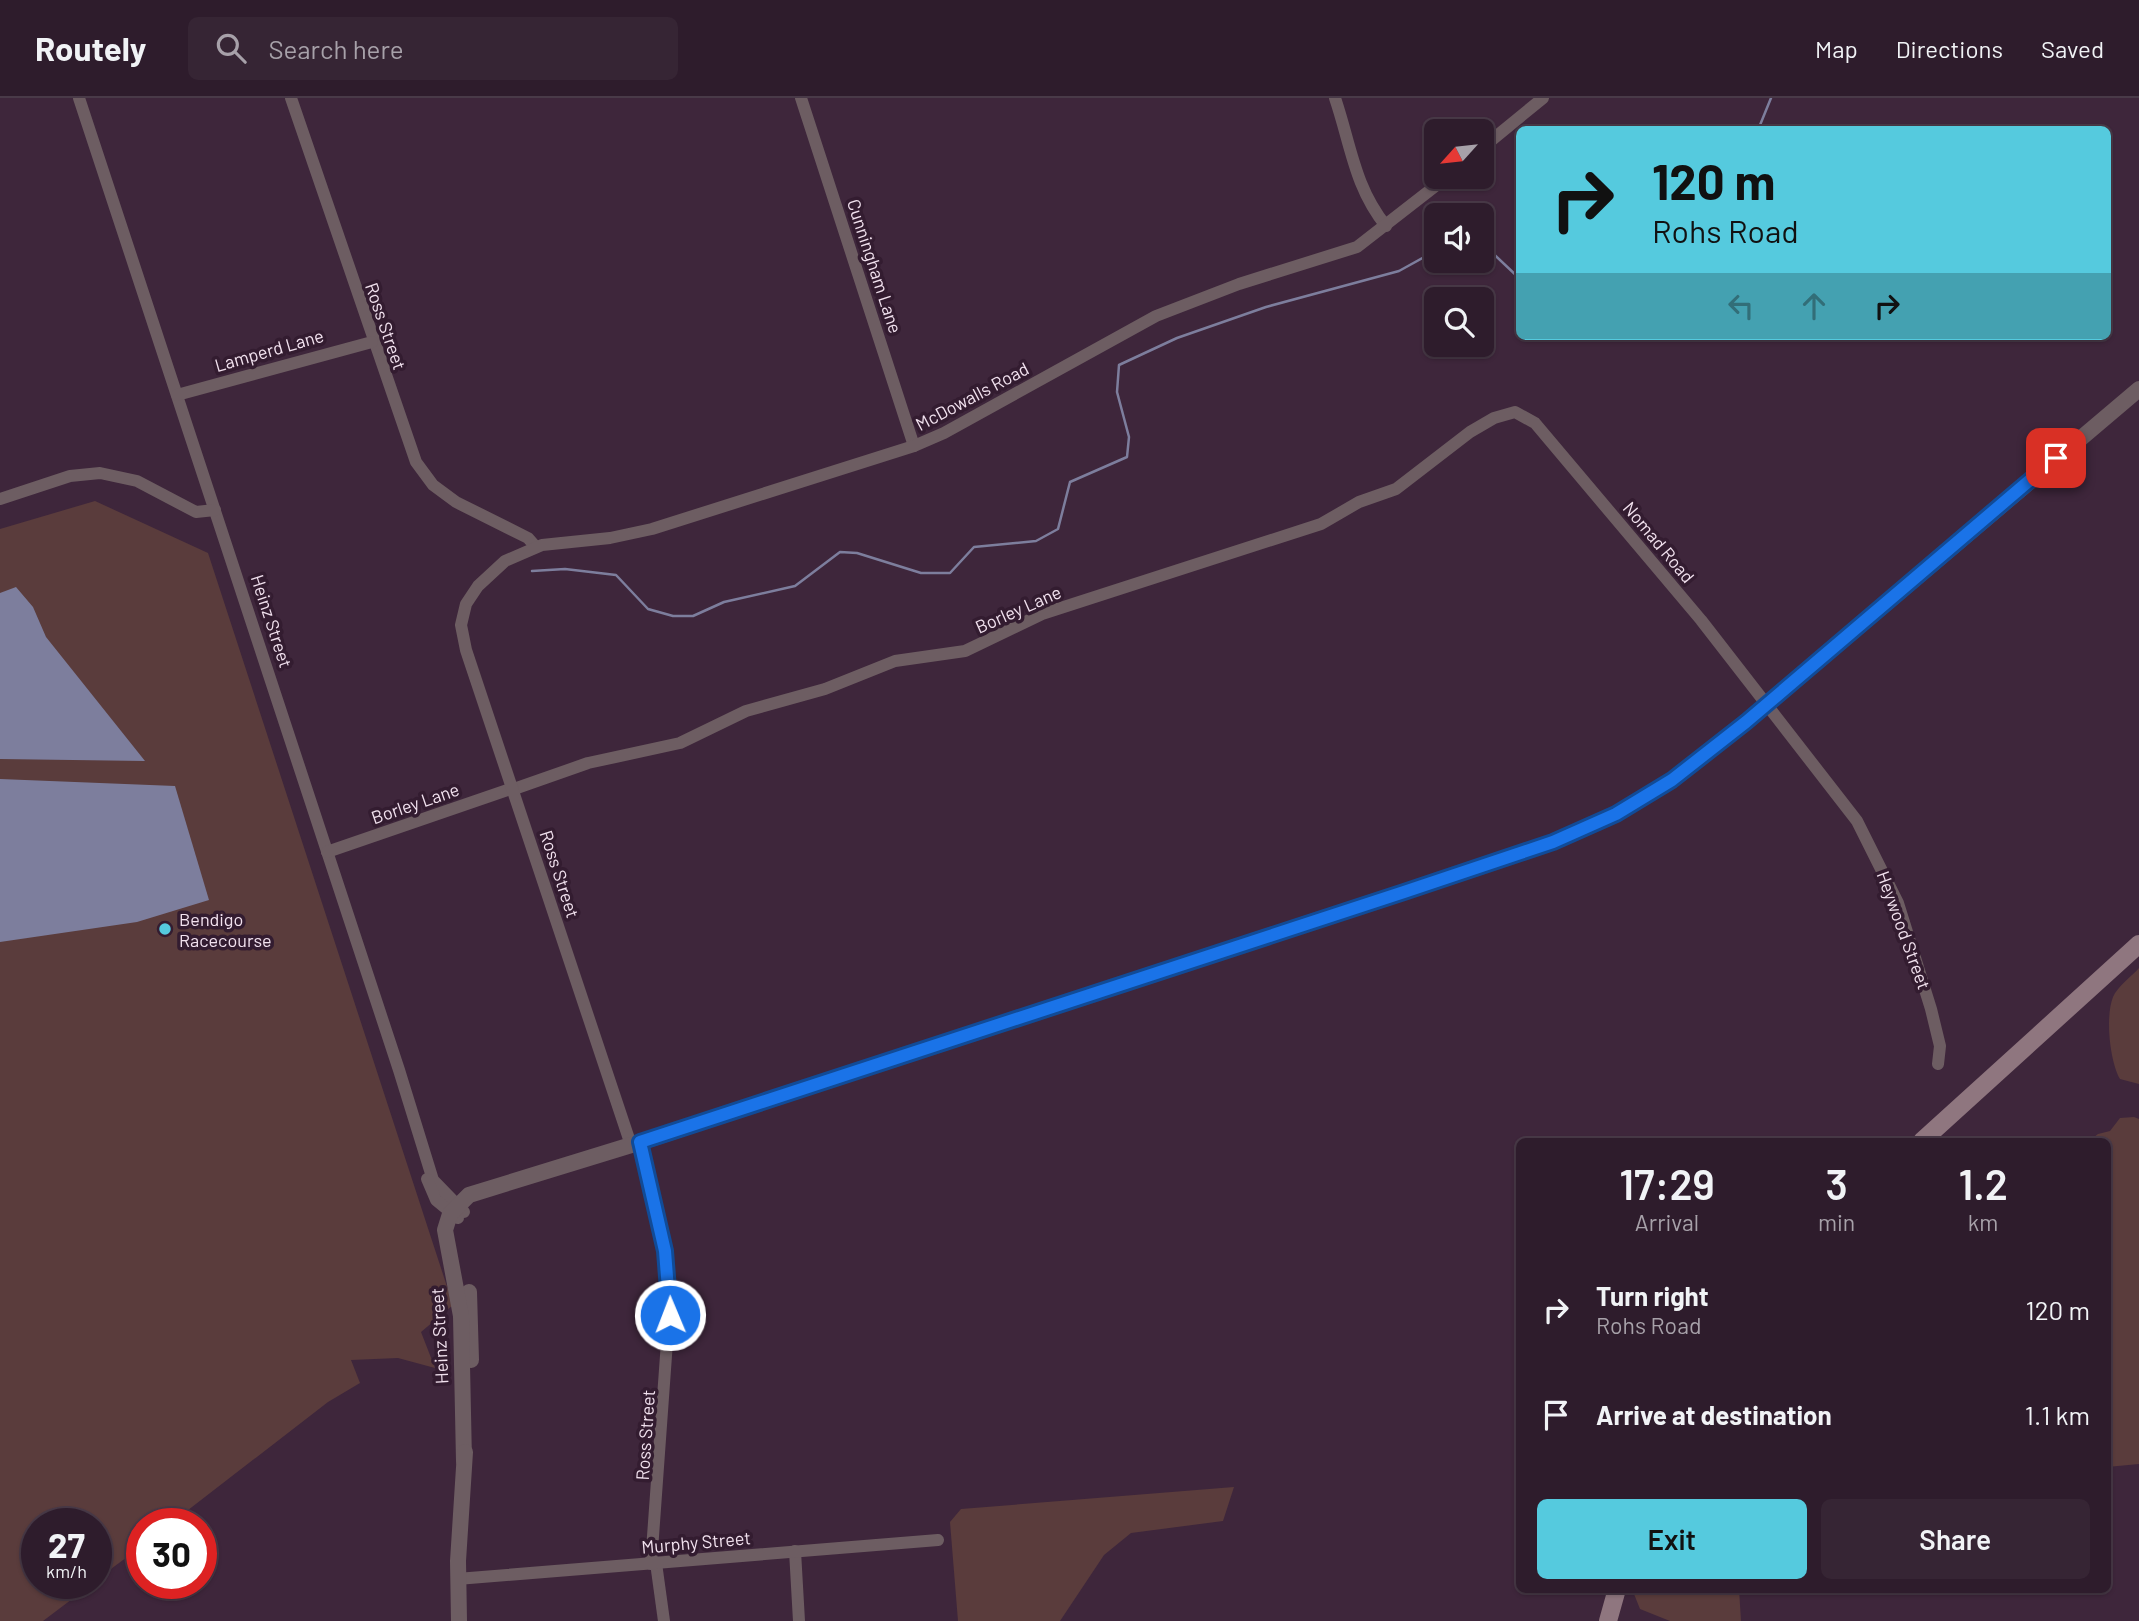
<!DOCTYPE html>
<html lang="en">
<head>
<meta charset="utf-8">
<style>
  :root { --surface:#2e1c2c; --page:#362534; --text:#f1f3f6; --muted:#a7a1a9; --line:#493a48; --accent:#55cade }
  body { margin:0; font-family:Barlow,sans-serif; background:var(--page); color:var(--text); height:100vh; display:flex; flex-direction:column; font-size:26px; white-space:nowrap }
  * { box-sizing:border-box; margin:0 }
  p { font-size:23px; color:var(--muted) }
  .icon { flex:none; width:38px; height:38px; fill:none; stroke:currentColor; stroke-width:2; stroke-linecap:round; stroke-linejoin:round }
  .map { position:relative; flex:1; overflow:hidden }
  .panel { position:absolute; left:1516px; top:1040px; width:595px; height:455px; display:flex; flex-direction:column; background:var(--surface); border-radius:10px; box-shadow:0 2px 5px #0004,0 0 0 2px var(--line) }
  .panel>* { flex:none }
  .banner { position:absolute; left:1516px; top:28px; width:595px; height:214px; border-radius:10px; box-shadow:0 2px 5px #0004,0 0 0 2px var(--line); background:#55cade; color:#111; overflow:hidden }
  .needle { width:46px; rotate:243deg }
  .buttons { position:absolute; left:1424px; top:21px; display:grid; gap:14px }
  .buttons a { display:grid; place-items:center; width:70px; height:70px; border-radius:10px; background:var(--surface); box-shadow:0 2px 5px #0004,0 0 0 2px var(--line); font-size:35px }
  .speed { position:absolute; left:21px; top:1410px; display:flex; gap:14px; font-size:35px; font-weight:700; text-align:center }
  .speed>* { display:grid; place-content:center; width:91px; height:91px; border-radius:50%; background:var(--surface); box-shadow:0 2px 5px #0004,0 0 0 2px var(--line); line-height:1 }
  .speed small { font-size:18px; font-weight:400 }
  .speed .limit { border:10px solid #d22; background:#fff; color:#111 }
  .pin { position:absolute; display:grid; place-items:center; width:60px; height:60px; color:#fff; margin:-30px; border-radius:14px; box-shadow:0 4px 10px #0006 }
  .me { position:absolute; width:77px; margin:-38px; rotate:359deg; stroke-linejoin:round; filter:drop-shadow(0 0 5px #0008) }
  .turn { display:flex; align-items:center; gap:24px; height:147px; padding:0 21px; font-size:32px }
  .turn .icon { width:91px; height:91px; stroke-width:2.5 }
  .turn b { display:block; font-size:49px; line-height:60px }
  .lanes { display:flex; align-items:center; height:66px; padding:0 21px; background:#0003; justify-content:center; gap:35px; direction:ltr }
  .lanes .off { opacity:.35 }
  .eta { display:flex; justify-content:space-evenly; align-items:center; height:119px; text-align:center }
  .eta b { font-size:42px; font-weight:600; line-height:49px }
  .button { display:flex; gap:14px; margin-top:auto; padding:14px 21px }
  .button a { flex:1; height:80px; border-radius:10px; background:var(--accent); color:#111; font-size:28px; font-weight:600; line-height:80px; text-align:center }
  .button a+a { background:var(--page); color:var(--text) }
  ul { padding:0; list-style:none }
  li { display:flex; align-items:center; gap:21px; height:105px; padding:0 21px }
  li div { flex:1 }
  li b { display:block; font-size:26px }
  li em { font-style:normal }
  header { display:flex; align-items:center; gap:42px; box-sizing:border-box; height:98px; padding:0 35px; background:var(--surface); border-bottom:2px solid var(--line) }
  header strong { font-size:33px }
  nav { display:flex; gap:38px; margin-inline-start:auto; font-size:24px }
  .search { width:490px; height:63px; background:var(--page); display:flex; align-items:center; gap:18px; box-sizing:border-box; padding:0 24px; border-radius:10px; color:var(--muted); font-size:26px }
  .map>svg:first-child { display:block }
</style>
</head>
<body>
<header>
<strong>Routely</strong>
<div class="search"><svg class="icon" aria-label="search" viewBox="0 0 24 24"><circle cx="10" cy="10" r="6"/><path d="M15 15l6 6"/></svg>Search here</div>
<nav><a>Map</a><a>Directions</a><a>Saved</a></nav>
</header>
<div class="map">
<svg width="2139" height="1523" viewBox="0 0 2139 1523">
  <rect width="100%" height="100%" fill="#3e263b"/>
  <g fill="#5a3c3c">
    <path d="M95,403L208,455L453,1207L421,1234L435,1270L398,1260L351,1262L360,1285L328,1304L170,1426H142V1448L96,1482V1426H37V1486H92L43,1523H0V431Z"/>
    <path d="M2139,870V986L2120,981C2110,964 2105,919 2113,899C2117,889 2132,878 2139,870Z"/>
    <path d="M2134,1019L2139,1021V1366L2107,1369V1043H2089L2098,1036L2110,1033L2120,1020Z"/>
    <path d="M1234,1389L1223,1423L1131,1435L1104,1457L1060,1523H958L950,1424L961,1411Z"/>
    <path d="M1632,1491H1739L1741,1523H1670L1640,1511Z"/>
  </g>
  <g fill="#7d7e9d">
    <path d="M16,489L33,509L46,539L145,663L0,661V495Z"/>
    <path d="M0,681L175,688L209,802L137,824L0,844Z"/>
  </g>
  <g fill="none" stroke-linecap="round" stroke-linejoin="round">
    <g stroke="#7d7e9d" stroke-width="2.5">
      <path d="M1758,32L1771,0"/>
      <path d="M1482,145L1519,180"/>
      <path d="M532,473L565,471L616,477L648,511L673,518H693L724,504L795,488L840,454L857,455L921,475H950L974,449L1036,443L1058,431L1070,384L1127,359L1129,339L1117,294L1119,267L1177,240L1266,209L1399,173L1437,152"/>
    </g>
    <g stroke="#6d5d62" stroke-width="12">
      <path d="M79,0L399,972L433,1082L464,1114"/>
      <path d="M291,0L416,364L433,387L456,404L528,440L535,448"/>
      <path d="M801,0L914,348"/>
      <path d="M1335,0C1351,47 1354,88 1386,128"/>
      <path d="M1482,50L1543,0"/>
      <path d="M177,297L372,244"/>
      <path d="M0,401L70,378L100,375L137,383L196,414L215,412"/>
      <path d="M514,691L588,665L680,645L746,613L825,591L895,563L965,553L1042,516L1321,426L1359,404L1396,391L1470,334L1494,320L1515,314L1535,325L1701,522L1857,723L1898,805L1931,911L1940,948L1938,966"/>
      <path d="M327,754L513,690"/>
      <path d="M641,1044L665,1153L670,1202L651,1466"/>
      <path d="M631,1047L466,552L461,527L466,506L478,488L505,463L542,447L610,440L652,431L914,348L944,335L1156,218L1239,186L1357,149L1447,79"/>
      <path d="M427,1081L436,1102L458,1120"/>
      <path d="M795,1453L799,1523"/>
      <path d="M656,1465L664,1523"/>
      <path d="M457,1481L938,1442"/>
    </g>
    <g stroke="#6d5d62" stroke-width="16">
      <path d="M469,1194L471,1262"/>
      <path d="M464,1363L461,1218L445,1132L450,1116L469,1097L641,1044L1406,793L1553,744L1616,716L1672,682L1746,624L2139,291"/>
      <path d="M459,1523L458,1463L465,1354"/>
    </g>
    <g stroke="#8f767f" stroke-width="18">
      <path d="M1922,1043L2139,846"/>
      <path d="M1608,1523L1617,1491"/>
    </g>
  </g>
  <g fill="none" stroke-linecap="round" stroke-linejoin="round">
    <defs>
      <path id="route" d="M670,1217L665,1153L640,1044L1404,794L1553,744L1616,716L1672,682L1746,624L2056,360"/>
    </defs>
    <use href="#route" stroke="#114b97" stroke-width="18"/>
    <use href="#route" stroke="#1a73e8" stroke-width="12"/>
  </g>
  <circle fill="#55cade" stroke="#331c30" stroke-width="2.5" cx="165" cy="831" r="7"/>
  <g text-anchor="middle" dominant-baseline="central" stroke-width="7" stroke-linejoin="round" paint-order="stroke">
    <g font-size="18" fill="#f2e2ef" stroke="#331c30">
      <text transform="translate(875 168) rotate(72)">Cunningham Lane</text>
      <text transform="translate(386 228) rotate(71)">Ross Street</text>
      <text transform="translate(269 252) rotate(-16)">Lamperd Lane</text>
      <text transform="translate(972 298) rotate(-28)">McDowalls Road</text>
      <text transform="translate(1659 444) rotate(50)">Nomad Road</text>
      <text transform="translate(1018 511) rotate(-24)">Borley Lane</text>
      <text transform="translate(272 523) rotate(72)">Heinz Street</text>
      <text transform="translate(415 705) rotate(-19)">Borley Lane</text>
      <text transform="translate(560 776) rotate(72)">Ross Street</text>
      <text transform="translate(1904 832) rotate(70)">Heywood Street</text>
      <text transform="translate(439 1238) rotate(-93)">Heinz Street</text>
      <text transform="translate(645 1337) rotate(-86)">Ross Street</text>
      <text transform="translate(696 1444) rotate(-5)">Murphy Street</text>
    </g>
    <g font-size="18" fill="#f2e2ef" stroke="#331c30" text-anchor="start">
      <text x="179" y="821">Bendigo<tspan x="179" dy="21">Racecourse</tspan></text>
    </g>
  </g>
</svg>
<div class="buttons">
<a><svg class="needle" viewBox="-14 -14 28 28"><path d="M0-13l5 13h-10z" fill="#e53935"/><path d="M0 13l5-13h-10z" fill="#a7a1a9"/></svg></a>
<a><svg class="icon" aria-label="sound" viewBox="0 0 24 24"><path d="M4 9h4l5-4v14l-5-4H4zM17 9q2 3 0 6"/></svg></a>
<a><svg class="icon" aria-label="search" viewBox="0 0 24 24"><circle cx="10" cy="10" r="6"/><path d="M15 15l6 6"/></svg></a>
</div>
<div class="speed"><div>27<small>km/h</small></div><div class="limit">30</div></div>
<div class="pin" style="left:2056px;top:360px;background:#d93025"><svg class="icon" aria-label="arrive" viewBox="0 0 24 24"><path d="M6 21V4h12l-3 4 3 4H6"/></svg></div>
<svg class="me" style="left:670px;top:1217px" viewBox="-20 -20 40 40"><circle r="17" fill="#1a73e8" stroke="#fff" stroke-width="3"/><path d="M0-11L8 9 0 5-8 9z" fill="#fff"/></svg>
<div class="banner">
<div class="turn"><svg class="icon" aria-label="right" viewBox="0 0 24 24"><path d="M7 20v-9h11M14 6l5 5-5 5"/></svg><div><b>120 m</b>Rohs Road</div></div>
<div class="lanes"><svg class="icon off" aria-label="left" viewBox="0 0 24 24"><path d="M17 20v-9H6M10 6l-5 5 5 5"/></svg><svg class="icon off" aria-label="ahead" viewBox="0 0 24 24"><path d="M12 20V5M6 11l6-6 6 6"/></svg><svg class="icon" aria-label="right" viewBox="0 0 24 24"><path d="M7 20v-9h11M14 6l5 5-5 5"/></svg></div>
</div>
<section class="panel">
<div class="eta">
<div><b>17:29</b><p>Arrival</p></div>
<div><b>3</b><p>min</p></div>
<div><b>1.2</b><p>km</p></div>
</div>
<ul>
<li><svg class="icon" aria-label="right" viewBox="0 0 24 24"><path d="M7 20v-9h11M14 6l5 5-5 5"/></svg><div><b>Turn right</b><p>Rohs Road</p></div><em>120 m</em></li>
<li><svg class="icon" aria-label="arrive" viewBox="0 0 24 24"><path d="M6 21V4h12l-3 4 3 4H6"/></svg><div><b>Arrive at destination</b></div><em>1.1 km</em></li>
</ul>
<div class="button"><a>Exit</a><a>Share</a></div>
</section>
</div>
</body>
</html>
